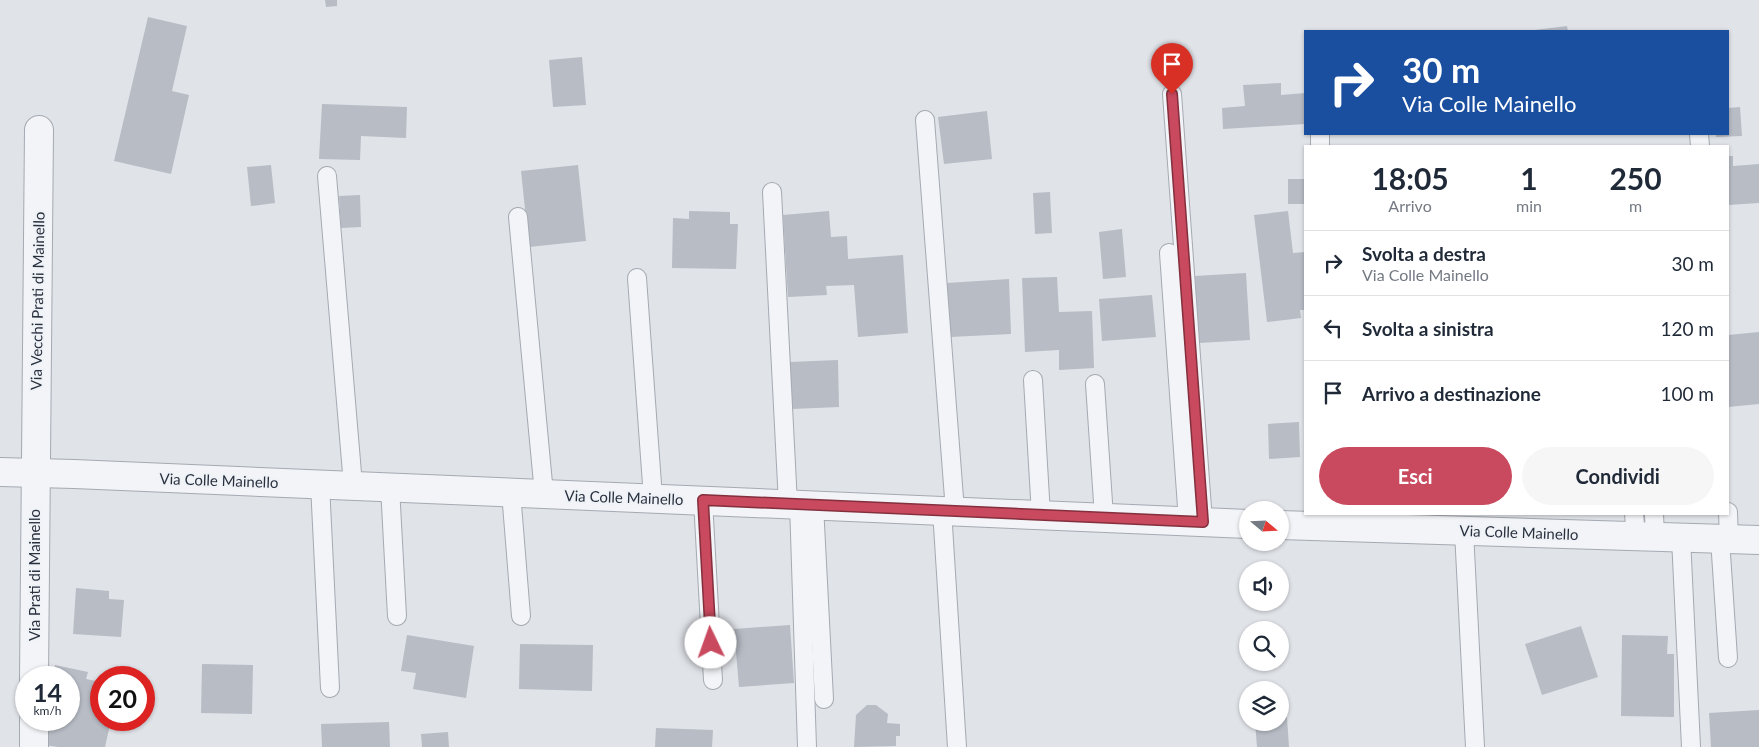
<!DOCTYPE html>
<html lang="it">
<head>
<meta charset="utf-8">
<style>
  :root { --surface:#fff; --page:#f6f6f7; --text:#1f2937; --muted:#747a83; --line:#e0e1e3; --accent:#c9495e }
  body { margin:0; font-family:Lato,sans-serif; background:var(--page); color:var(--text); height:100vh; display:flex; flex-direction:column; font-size:19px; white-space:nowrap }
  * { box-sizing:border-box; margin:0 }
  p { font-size:16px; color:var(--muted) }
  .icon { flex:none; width:28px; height:28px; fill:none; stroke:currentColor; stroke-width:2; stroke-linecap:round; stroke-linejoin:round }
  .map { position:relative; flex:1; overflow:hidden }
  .panel { position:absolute; left:1304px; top:145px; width:425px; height:370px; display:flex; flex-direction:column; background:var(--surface); border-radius:0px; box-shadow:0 1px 4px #0004 }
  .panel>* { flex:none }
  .guide { position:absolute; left:1304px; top:30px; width:425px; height:105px; border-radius:0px; box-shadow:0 1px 4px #0004; background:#1a4fa0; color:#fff; overflow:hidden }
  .needle { width:32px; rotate:109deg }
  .tools { position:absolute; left:1239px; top:501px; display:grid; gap:10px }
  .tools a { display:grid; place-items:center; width:50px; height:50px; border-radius:50%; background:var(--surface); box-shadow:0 1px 4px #0004; font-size:25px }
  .speed { position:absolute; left:15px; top:666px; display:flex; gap:10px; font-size:25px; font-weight:700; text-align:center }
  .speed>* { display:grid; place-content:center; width:65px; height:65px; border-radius:50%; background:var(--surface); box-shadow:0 1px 4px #0004; line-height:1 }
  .speed small { font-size:12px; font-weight:400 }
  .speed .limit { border:8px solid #d22; background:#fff; color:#111 }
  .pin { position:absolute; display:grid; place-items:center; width:42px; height:42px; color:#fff; margin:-51px -21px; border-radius:50% 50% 50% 0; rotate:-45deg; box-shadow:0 0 5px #0007 }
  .pin .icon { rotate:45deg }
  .me { position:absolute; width:55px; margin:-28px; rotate:357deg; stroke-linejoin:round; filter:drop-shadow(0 0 4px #0008) }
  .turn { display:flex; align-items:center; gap:18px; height:105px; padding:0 15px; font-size:22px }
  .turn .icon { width:65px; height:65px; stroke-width:2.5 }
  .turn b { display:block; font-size:35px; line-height:42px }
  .eta { display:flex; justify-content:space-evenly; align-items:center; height:85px; text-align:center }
  .eta b { font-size:30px; font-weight:700; line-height:35px }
  .primary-button { display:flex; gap:10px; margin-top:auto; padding:10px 15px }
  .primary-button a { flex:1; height:58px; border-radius:30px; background:var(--accent); color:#fff; font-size:20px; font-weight:700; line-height:58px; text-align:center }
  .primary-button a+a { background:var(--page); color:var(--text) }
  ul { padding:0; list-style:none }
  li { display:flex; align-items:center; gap:15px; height:65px; padding:0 15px; border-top:1px solid var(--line) }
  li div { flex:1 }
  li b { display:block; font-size:19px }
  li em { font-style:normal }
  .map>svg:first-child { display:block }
</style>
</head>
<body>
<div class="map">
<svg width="1759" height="747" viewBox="0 0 1759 747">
  <rect width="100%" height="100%" fill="#e0e3e8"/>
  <g fill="#b7bcc5">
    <path d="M325,0H337V6L326,7Z"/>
    <path d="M148,17L187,26L172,91L189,95L171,174L114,161Z"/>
    <path d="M1567,26L1568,31H1535V30Z"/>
    <path d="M582,57L586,105L553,107L549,60Z"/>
    <path d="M1281,83V95L1305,93V124L1223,129L1222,108L1245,106L1243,85Z"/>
    <path d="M322,104L407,107L406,138L361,136L360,160L319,159Z"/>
    <path d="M1740,107L1742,136L1716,137V134H1728V108Z"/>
    <path d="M987,111L992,159L944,164L938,117Z"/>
    <path d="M1728,156H1733V166L1759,164V203L1728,205Z"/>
    <path d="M271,165L275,203L251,206L247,167Z"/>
    <path d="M578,165L586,241L529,247L521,171Z"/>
    <rect x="1288" y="179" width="17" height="25"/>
    <path d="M1050,192L1052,233L1035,234L1033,193Z"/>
    <path d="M360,195L361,227L341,228L339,196Z"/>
    <path d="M689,211L730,212V224H738L736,269L672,268L673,218L689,219Z"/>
    <path d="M829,211L831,237L847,236L848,259L903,255L908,333L858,337L854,285L826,286L827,295L788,297L783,215Z"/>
    <path d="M1288,211L1293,253L1305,252V310H1300L1301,318L1267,322L1254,215Z"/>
    <path d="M1122,229L1126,277L1103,279L1099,232Z"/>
    <path d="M1246,273L1250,340L1199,343L1195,276Z"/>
    <path d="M1057,277L1059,312L1092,311L1094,368L1059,370V350L1025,352L1022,278Z"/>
    <path d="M1009,279L1011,334L950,337L947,283Z"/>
    <path d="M1152,295L1156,337L1102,341L1099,299Z"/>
    <path d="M1759,332V404L1728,407V335Z"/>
    <path d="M838,360L839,407L792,409L790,362Z"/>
    <path d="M1299,422L1300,457L1269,459L1268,424Z"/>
    <path d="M76,588L109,591V599L124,600L121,637L73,634Z"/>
    <path d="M790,625L794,683L739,687L734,629Z"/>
    <path d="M1581,626L1598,677L1542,695L1525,644Z"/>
    <path d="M407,635L474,646L466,698L413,689L416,673L401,671Z"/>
    <path d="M1622,635L1668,636L1667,654H1674V717L1621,716Z"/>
    <path d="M520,644L593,645L592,691L519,689Z"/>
    <path d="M202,664L253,665L252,714L201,713Z"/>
    <path d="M55,665L88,672L86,679L101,682V720H111L105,747H58L39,744L44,720H69V678H52Z"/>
    <path d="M867,705H876L888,714L887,723L900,724V736H896V746L854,747L856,715Z"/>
    <path d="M1759,710V747H1711L1709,713Z"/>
    <path d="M1287,717L1289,747H1257L1255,722H1280V718Z"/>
    <path d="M389,722L390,747H322L321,724Z"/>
    <path d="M656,728L713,730L712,747H655Z"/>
    <path d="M448,732L449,747H422L421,734Z"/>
  </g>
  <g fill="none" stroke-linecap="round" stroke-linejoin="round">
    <defs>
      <g id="service">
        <path d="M1172,94L1203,522"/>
        <path d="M925,120L955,511"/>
        <path d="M1320,134V146"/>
        <path d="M1699,134L1700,146"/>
        <path d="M327,176L353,485"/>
        <path d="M772,192L788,504"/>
        <path d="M518,217L544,494"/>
        <path d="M1169,253L1188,521"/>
        <path d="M637,278L653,498"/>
        <path d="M1033,380L1041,515"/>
        <path d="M1095,384L1104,517"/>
        <path d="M320,484L330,688"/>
        <path d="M390,487L397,616"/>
        <path d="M511,492L521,616"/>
        <path d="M703,500L713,680"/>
        <path d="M799,504L807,747"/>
        <path d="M814,505L824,699"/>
        <path d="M942,510L957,747"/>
        <path d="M1728,512L1729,539"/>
        <path d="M1634,514L1636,536"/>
        <path d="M1654,514L1655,537"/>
        <path d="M1464,531L1475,747"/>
        <path d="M1681,538L1691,747"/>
        <path d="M1720,539L1728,658"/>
      </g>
      <g id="minor">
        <path d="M0,472L74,474L1248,524"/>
        <path d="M1280,525L1759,540"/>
        <path d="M34,678L39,130"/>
        <path d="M34,747V720"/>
      </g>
    </defs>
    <use href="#service" stroke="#a5aab2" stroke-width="20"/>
    <use href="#minor" stroke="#a5aab2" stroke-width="30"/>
    <use href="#service" stroke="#f2f4f7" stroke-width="18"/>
    <use href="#minor" stroke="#f2f4f7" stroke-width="28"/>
  </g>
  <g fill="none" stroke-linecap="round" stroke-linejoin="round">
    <defs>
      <path id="route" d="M711,643L703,500L1203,522L1172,94"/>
    </defs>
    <use href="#route" stroke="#832f3d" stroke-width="12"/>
    <use href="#route" stroke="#c9495e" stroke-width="9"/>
  </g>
  <g text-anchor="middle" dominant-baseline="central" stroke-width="4" stroke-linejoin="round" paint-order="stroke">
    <g font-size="15" fill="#29313f" stroke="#eff2f6">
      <text transform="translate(37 301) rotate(-89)">Via Vecchi Prati di Mainello</text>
      <text transform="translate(219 480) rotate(2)">Via Colle Mainello</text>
      <text transform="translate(624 497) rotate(2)">Via Colle Mainello</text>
      <text transform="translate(1519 532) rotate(2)">Via Colle Mainello</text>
      <text transform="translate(34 575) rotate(-90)">Via Prati di Mainello</text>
    </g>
  </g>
</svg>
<div class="tools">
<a><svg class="needle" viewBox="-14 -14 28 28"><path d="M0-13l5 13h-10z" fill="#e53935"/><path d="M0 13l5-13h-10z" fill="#747a83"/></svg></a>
<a><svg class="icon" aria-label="sound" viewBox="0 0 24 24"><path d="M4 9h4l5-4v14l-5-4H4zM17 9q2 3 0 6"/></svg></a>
<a><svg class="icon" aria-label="search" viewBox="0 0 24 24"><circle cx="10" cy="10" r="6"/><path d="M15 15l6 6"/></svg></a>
<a><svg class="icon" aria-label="layers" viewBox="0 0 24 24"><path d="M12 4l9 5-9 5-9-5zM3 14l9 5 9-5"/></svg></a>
</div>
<div class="speed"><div>14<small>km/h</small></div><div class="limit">20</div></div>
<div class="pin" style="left:1172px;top:94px;background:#d93025"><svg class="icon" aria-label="arrive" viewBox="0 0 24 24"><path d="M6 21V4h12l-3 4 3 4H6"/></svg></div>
<svg class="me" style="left:711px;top:643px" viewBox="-20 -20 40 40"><circle r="19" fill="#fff"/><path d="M0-13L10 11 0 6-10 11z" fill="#c9495e"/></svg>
<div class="guide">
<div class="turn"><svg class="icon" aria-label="right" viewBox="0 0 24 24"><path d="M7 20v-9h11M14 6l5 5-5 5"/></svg><div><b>30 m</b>Via Colle Mainello</div></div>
</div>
<section class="panel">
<div class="eta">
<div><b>18:05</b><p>Arrivo</p></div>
<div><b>1</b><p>min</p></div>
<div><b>250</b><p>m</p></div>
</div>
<ul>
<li><svg class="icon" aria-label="right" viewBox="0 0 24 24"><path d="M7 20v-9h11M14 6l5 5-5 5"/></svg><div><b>Svolta a destra</b><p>Via Colle Mainello</p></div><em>30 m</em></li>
<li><svg class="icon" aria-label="left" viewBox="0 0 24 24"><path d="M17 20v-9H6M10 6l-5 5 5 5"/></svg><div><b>Svolta a sinistra</b></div><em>120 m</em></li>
<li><svg class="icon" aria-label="arrive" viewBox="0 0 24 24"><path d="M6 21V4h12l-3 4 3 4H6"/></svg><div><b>Arrivo a destinazione</b></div><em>100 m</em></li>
</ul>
<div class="primary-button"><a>Esci</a><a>Condividi</a></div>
</section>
</div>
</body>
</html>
